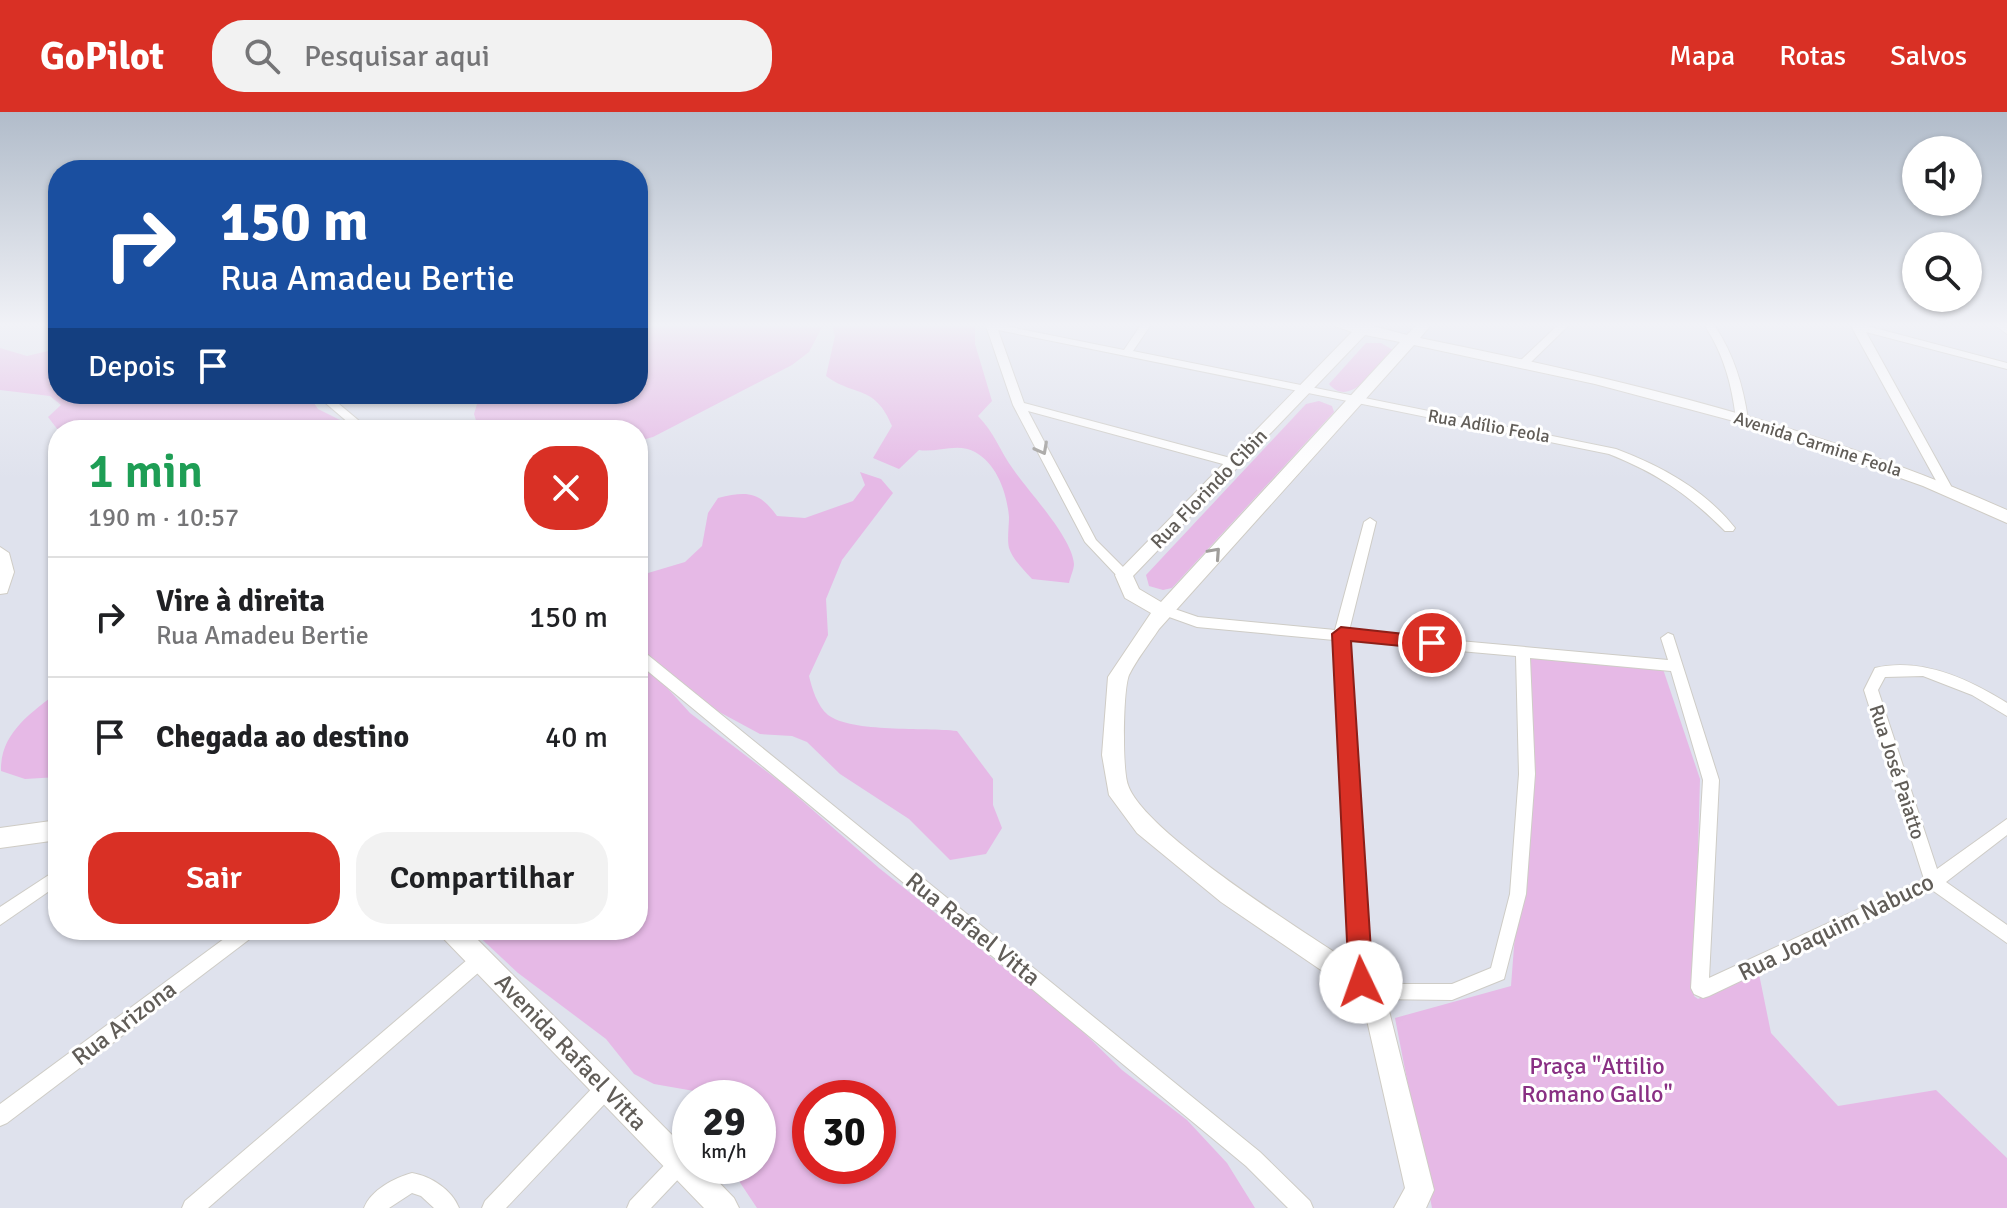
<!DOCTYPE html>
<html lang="pt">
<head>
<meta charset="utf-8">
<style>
  :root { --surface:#fff; --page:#f2f2f2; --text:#202124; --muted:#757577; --line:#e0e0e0; --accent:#d93025 }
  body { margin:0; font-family:Signika,sans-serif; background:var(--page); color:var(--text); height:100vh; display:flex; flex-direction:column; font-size:30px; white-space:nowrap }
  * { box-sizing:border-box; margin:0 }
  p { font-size:26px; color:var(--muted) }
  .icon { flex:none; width:44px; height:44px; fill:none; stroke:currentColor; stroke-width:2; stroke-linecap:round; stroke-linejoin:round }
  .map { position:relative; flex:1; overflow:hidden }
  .drawer { position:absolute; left:48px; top:308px; width:600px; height:520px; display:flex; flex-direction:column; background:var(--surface); border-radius:32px; box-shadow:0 2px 6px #0004 }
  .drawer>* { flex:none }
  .guide { position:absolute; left:48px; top:48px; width:600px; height:244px; border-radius:32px; box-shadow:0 2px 6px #0004; background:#1a4fa0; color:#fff; overflow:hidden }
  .fabs { position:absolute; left:1902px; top:24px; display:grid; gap:16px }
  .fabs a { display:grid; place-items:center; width:80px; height:80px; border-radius:50%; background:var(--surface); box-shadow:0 2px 6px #0004; font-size:40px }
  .speed { position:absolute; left:672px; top:968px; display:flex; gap:16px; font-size:40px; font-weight:700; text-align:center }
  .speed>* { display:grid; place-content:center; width:104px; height:104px; border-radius:50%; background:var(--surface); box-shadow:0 2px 6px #0004; line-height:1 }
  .speed small { font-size:20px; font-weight:400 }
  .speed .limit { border:12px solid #d22; background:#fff; color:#111 }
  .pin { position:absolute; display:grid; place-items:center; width:68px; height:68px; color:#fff; margin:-34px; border:4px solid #fff; border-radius:50%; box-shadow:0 2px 8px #0007 }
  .me { position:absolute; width:88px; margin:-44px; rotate:357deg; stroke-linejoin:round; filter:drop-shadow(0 0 6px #0008) }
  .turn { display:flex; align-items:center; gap:28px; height:168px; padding:0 40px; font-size:36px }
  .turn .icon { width:104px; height:104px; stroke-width:2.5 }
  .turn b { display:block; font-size:56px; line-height:68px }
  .then { display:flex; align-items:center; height:76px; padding:0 40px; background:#0003; gap:16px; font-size:30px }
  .round { display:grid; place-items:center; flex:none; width:84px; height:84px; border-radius:32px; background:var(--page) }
  .overview { display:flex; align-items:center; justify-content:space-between; height:136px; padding:0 40px }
  h1 { font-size:48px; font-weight:600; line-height:60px; color:#1e9e55 }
  .cta { display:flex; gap:16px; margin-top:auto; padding:16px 40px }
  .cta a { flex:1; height:92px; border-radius:32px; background:var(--accent); color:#fff; font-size:32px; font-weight:600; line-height:92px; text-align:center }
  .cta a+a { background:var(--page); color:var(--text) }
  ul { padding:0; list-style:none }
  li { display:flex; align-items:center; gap:24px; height:120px; padding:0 40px; border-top:2px solid var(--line) }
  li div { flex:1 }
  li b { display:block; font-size:30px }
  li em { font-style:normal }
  header { display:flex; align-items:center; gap:48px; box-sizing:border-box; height:112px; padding:0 40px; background:var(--accent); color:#fff }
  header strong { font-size:38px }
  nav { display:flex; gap:44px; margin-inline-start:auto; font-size:28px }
  .search { width:560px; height:72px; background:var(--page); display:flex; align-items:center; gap:20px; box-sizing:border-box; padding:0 28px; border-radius:32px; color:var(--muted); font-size:30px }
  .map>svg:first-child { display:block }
</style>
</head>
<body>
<header>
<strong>GoPilot</strong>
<div class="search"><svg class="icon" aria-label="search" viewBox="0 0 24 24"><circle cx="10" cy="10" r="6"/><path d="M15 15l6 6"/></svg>Pesquisar aqui</div>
<nav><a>Mapa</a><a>Rotas</a><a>Salvos</a></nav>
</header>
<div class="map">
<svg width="2007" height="1096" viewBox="0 0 2007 1096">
  <rect width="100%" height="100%" fill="#dfe2ed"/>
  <g fill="#e6b9e6" fill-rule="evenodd">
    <path d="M638,214L822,215L809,240L792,253L653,325L638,329V318H479L474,302L480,282H638Z"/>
    <path d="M832,214H975V232L992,289L978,304C994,320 1000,339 1013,357C1028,379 1072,425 1074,452C1074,457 1070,466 1069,471L1032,467C1024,458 1013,448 1009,436C1007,427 1009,414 1009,405C1007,381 997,352 975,340C958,330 936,341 919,338L899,357L873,346L892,314C875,272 854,285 826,264L835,224Z"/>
    <path d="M1366,231H1381L1393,238C1379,253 1350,298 1329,272Z"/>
    <path d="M0,236L27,244L48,239L53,247H58V282H308L318,297L352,314L355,318H58L48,305L61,293L50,284L0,278Z"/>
    <path d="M1319,289L1332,294L1334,300L1172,476L1163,478L1149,474L1146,463L1306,292Z"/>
    <path d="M860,360L881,367L893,381L842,448L826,487L828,523L809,564C812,576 817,594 828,603C852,621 925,615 957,619L993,667V693L1002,716L986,742L950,748L909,707L840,662L807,630L792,624L760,622L660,568L690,601L783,672L879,756L1076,913L1122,958L1187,1008L1227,1051L1255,1096H757L729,1054H758V986H696L694,979L654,972L634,962L606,927L518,861L472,818H638V464L685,450L702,434L708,401L718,386C747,379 759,379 777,404L805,406L853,389L865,373ZM810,986H878V1054H810Z"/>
    <path d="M1523,541L1663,557L1700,667L1694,884L1698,887L1758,857L1771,921L1838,994L1936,978L2007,1046V1096H1432L1395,906L1511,874L1524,704Z"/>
    <path d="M58,580V665L25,667L1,659C0,621 31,601 58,580Z"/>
  </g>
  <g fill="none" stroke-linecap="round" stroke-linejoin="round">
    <defs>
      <g id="street">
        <path d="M986,214H1005L1124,238L1140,214H1150L1133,239L1616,337C1661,354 1704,377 1735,416L1733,419H1725C1688,382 1657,361 1609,342L998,218L1024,291L1238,348L1240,351L1234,355L1028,299L1096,428L1131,463L1124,467L1119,466L1085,430L1013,293Z"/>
        <path d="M1557,214H1568L1529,252H1521V248Z"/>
        <path d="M1705,214H1715C1734,243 1743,273 1748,307L1746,309L1742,310L1736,307C1732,273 1724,243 1705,214Z"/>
        <path d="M1851,214H1867L2007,251V257L1866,220L1951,374L1949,377H1941L1939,374Z"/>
        <path d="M1996,214H2007V222Z"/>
        <path d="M315,282H327L370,318H357Z"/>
        <path d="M1370,406L1376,410L1349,519L1668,548L1661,526L1668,521L1673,523L1719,668L1709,866L1924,767L1864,578L1875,556C1921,545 1969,567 2007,591V604L1972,583L1923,564L1885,565L1878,578L1937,757L2007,707V723L1946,770L2007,813V831L1932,778L1709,884L1703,886L1694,882L1691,876L1703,668L1671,559L1530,546L1535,662L1526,782L1504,867L1452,888L1373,887L1367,885L1365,877L1361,878L1355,876L1352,870L1334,528L1197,515L1158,501L1156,498L1163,493L1198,505L1335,518L1364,410ZM1348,529L1516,544L1519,662L1510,782L1491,856L1452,872H1369Z"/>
        <path d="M638,538L643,539L1260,1040L1310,1089L1313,1096H1288L1246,1054L638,551Z"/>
        <path d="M58,757V773L0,813V795Z"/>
        <path d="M236,818H258L255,823L7,1011L0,1014V992Z"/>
        <path d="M480,840L486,842L489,848L486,854L208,1096H182L185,1089L474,842Z"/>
        <path d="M606,967L613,969L616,976L613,983L506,1096H482L485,1089L599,969Z"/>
        <path d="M679,1042L686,1045L689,1052L686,1059L651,1096H627L630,1089L672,1045Z"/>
        <path d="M412,1061C431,1064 452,1078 459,1096H434L421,1084L412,1081L389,1096H364C371,1078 394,1066 412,1061Z"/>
      </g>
      <g id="secondary">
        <path d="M1335,214H1373L1407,223L1415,214H1430L1420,226C1622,267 1819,314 2007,398V411L1923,374L1760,316L1595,272L1414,233L1159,517C1149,532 1137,547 1129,563C1123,578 1122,657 1128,673C1145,724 1331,837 1382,871L1434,1078L1426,1096H1394L1405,1076L1362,886L1221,790L1137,721L1109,683L1102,643L1108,565L1151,501L1125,486L1115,463L1352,220ZM1365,223L1400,230L1161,490L1139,477L1133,464Z"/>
        <path d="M0,435L9,441L14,460L7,481L0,482Z"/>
        <path d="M58,708V728L0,736V716Z"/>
        <path d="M440,818H468L690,1041V1054H703L734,1086L739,1096H704L443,826Z"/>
      </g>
    </defs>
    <use href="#street" stroke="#ceccc6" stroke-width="2"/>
    <use href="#secondary" stroke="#cfccc5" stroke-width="2"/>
    <use href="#street" fill="#fff" fill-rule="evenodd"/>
    <use href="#secondary" fill="#fff" fill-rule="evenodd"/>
  </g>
  <defs><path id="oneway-chevron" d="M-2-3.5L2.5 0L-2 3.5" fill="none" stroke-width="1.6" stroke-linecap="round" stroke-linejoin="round" transform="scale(2)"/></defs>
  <g stroke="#a09e9b">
    <use href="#oneway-chevron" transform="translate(1042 337) rotate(62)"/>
    <use href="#oneway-chevron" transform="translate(1215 441) rotate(-48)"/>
  </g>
  <linearGradient id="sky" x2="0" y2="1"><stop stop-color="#b1bcca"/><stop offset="0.58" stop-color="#f1f2f7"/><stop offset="1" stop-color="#f1f2f7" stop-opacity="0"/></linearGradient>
  <rect width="2007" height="367" fill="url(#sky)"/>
  <path fill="#d93025" stroke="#8d1f18" stroke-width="2" d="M1341,515L1432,525L1441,531L1432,537L1351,529L1373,870L1369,878L1361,881L1353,878L1349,870L1332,522Z"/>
  <g text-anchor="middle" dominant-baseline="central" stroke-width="6" stroke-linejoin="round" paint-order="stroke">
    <g font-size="18" fill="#615d58" stroke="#fff">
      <text transform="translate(1489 314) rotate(10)">Rua Adílio Feola</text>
      <text transform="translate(1818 332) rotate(18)">Avenida Carmine Feola</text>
    </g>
    <g font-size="20" fill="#615d58" stroke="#fff">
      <text transform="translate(1209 377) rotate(-46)">Rua Florindo Cibin</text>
      <text transform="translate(1897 660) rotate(72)">Rua José Paiatto</text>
    </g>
    <g font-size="24" fill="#615d58" stroke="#fff">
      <text transform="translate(1836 815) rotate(-26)">Rua Joaquim Nabuco</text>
      <text transform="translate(973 817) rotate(39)">Rua Rafael Vitta</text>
      <text transform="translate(124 911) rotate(-37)">Rua Arizona</text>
      <text transform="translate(571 940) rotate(46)">Avenida Rafael Vitta</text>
    </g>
    <g font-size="24" fill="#893084" stroke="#fff">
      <text x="1597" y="954">Praça "Attilio<tspan x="1597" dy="28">Romano Gallo"</tspan></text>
    </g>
  </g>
</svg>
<div class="fabs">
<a><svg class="icon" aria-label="sound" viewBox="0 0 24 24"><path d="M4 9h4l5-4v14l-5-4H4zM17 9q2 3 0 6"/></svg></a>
<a><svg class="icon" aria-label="search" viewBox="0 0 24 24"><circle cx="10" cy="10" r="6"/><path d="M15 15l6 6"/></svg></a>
</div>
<div class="speed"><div>29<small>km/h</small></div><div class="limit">30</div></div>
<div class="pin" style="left:1432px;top:531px;background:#d93025"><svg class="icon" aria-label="arrive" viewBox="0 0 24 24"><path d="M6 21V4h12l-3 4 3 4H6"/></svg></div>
<svg class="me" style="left:1361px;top:870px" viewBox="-20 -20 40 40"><circle r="19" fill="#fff"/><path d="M0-13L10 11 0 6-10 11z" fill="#d93025"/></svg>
<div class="guide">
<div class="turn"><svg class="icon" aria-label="right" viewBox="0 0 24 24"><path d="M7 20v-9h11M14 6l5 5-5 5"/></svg><div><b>150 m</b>Rua Amadeu Bertie</div></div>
<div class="then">Depois<svg class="icon" aria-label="arrive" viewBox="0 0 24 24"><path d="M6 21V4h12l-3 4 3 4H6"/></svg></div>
</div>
<section class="drawer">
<div class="overview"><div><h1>1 min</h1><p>190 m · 10:57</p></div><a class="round" style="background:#d93025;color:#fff"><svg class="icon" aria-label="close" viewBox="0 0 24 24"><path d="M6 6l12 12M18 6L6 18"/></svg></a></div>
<ul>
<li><svg class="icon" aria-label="right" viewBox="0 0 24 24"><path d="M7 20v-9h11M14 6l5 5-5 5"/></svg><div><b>Vire à direita</b><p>Rua Amadeu Bertie</p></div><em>150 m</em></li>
<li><svg class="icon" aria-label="arrive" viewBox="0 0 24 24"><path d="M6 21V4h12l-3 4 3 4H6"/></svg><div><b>Chegada ao destino</b></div><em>40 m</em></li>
</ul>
<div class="cta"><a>Sair</a><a>Compartilhar</a></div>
</section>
</div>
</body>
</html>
